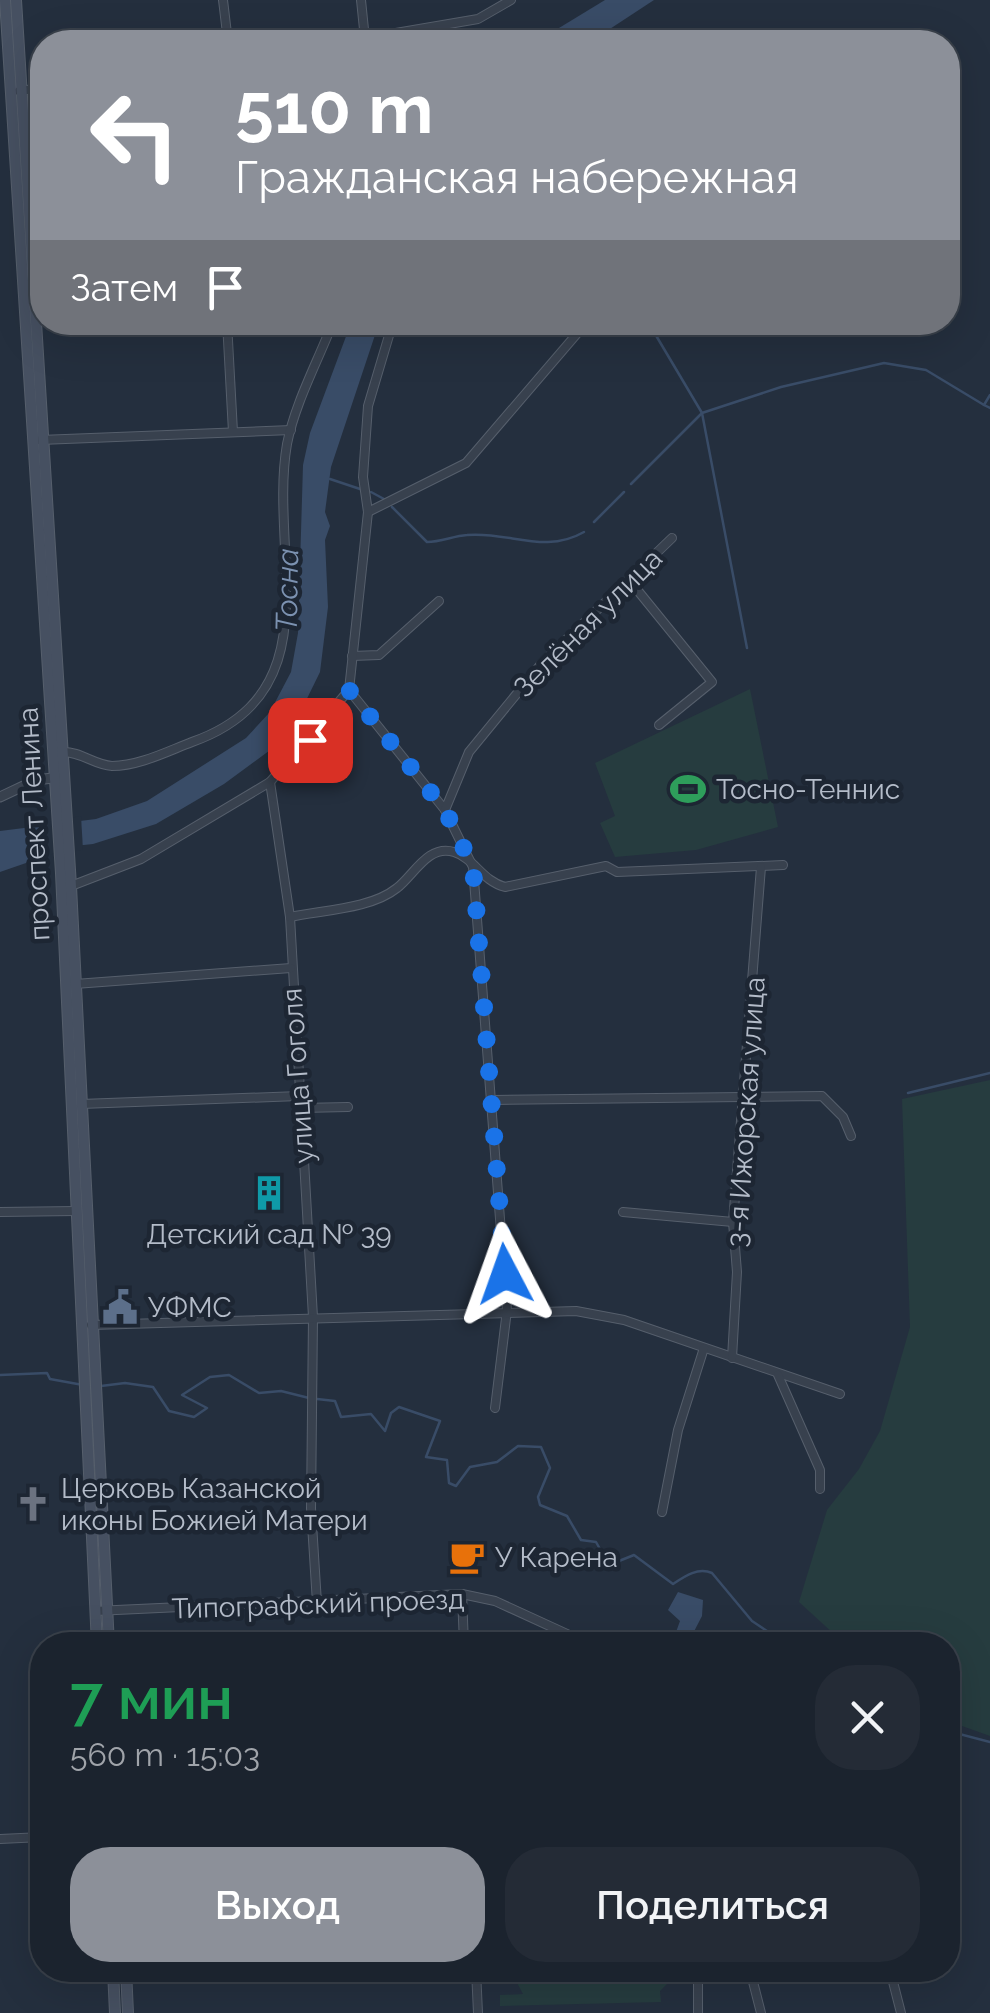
<!DOCTYPE html>
<html lang="ru">
<head>
<meta charset="utf-8">
<style>
  :root { --surface:#1b232e; --page:#242b36; --text:#f1f3f6; --muted:#a0a4aa; --line:#39404a; --accent:#8c9099 }
  body { margin:0; font-family:Raleway,sans-serif; background:var(--page); color:var(--text); height:100vh; display:flex; flex-direction:column; font-size:38px; white-space:nowrap }
  * { box-sizing:border-box; margin:0 }
  p { font-size:32px; color:var(--muted) }
  .icon { flex:none; width:55px; height:55px; fill:none; stroke:currentColor; stroke-width:2; stroke-linecap:round; stroke-linejoin:round }
  .map { position:relative; flex:1; overflow:hidden }
  .sheet { position:absolute; left:30px; top:1632px; width:930px; height:350px; display:flex; flex-direction:column; background:var(--surface); border-radius:40px; box-shadow:0 10px 40px #0002,0 0 0 2px var(--line) }
  .sheet>* { flex:none }
  .banner { position:absolute; left:30px; top:30px; width:930px; height:305px; border-radius:40px; box-shadow:0 10px 40px #0002,0 0 0 2px var(--line); background:#8c9099; color:#fff; overflow:hidden }
  .pin { position:absolute; display:grid; place-items:center; width:85px; height:85px; color:#fff; margin:-42px; border-radius:20px; box-shadow:0 5px 15px #0006 }
  .me { position:absolute; width:110px; margin:-55px; rotate:356deg; stroke-linejoin:round; filter:drop-shadow(0 0 8px #0008) }
  .turn { display:flex; align-items:center; gap:35px; height:210px; padding:0 40px; font-size:45px }
  .turn .icon { width:130px; height:130px; stroke-width:2.5 }
  .turn b { display:block; font-size:70px; line-height:85px }
  .then { display:flex; align-items:center; height:95px; padding:0 40px; background:#0003; gap:20px; font-size:38px }
  .round { display:grid; place-items:center; flex:none; width:105px; height:105px; border-radius:40px; background:var(--page) }
  .summary { display:flex; align-items:center; justify-content:space-between; height:170px; padding:0 40px }
  h1 { font-size:60px; font-weight:600; line-height:75px; color:#1e9e55 }
  .primary-button { display:flex; gap:20px; margin-top:auto; padding:20px 40px }
  .primary-button a { flex:1; height:115px; border-radius:40px; background:var(--accent); color:#fff; font-size:40px; font-weight:600; line-height:115px; text-align:center }
  .primary-button a+a { background:var(--page); color:var(--text) }
  .map>svg:first-child { display:block }
</style>
</head>
<body>
<div class="map">
<svg width="990" height="2013" viewBox="0 0 990 2013">
  <rect width="100%" height="100%" fill="#242f3e"/>
  <g fill="#263c3f">
    <path d="M750,689L778,827L696,850L615,857L600,823L615,816L595,763Z"/>
    <path d="M990,1080V1736L948,1721V1645H846L799,1602L827,1510L859,1469L880,1431L910,1327L902,1099Z"/>
    <path d="M54,1970H91L92,1979L56,1982Z"/>
    <path d="M510,1970H672L671,1980L660,1991L661,2002L500,2006V1995L523,1994Z"/>
  </g>
  <g fill="#394c67">
    <path d="M605,0H654L590,42H536Z"/>
    <path d="M351,323H379L331,467L325,512L330,526L325,540L328,607L320,672L296,721L277,745L224,784L156,824L93,844L37,850L26,863L0,872V831L96,819L147,801L246,738L270,712L291,672L298,633L303,465L310,433Z"/>
    <path d="M678,1592L703,1600L702,1616L687,1645H655L676,1632L680,1621L668,1610Z"/>
  </g>
  <path fill="#242f3e" d="M81,816L83,850L45,855L43,823Z"/>
  <g fill="none" stroke-linecap="round" stroke-linejoin="round">
    <g stroke="#394c67" stroke-width="2.5">
      <path d="M648,322L702,413L747,648"/>
      <path d="M990,395L984,405L990,408"/>
      <path d="M330,479L360,489"/>
      <path d="M631,484L702,413L781,387L884,363L926,370L984,405"/>
      <path d="M371,492L384,499"/>
      <path d="M392,507L427,542C441,542 453,536 467,535C509,531 544,555 584,532"/>
      <path d="M594,522L624,492"/>
      <path d="M908,1093L990,1073"/>
      <path d="M0,1375L47,1373L50,1379L83,1385"/>
      <path d="M101,1386L125,1383L153,1387L169,1411L194,1417L207,1408L182,1395L210,1377L229,1375L259,1393L281,1391L309,1398"/>
      <path d="M317,1399L335,1401L341,1417L371,1414L385,1431L391,1413L399,1407L440,1421L426,1457L447,1460L449,1483L456,1486L470,1467L497,1462L518,1446L541,1447L550,1468L538,1497L540,1505L567,1516L581,1540L596,1542L609,1565L634,1555L673,1584C685,1576 698,1567 712,1573L752,1621L788,1645"/>
      <path d="M948,1731L990,1742"/>
    </g>
    <defs>
      <g id="minor">
        <path d="M223,0L228,42"/>
        <path d="M361,0L365,39"/>
        <path d="M343,42L478,19L511,0"/>
        <path d="M19,91L42,88"/>
        <path d="M227,322L233,432"/>
        <path d="M40,440L291,430"/>
        <path d="M368,512L466,463L587,322"/>
        <path d="M630,581L712,682L659,725"/>
        <path d="M352,656L379,655L439,601"/>
        <path d="M349,690L445,810L473,867L507,1310L495,1408"/>
        <path d="M62,752C80,751 94,765 112,766C139,766 168,751 192,742C334,692 268,553 287,444C295,403 318,361 333,322"/>
        <path d="M270,782L290,917L313,1317L311,1508L317,1603"/>
        <path d="M445,810L469,752L542,663L672,538"/>
        <path d="M71,886L141,859L270,782L349,690L368,512L363,477L368,406L393,322"/>
        <path d="M290,917C323,910 371,909 397,888C414,875 428,844 454,852C474,858 482,881 505,887L606,866L617,872L783,865"/>
        <path d="M75,984L291,968"/>
        <path d="M493,1100L822,1096L843,1117L851,1136"/>
        <path d="M81,1104L299,1096"/>
        <path d="M301,1108L348,1107"/>
        <path d="M0,1212L76,1211"/>
        <path d="M623,1212L733,1222"/>
        <path d="M91,1325L576,1311L624,1320L840,1394"/>
        <path d="M732,1358L737,1272L733,1222L761,867"/>
        <path d="M778,1375L820,1470V1489"/>
        <path d="M662,1512L678,1430L704,1348"/>
        <path d="M462,1594L464,1645"/>
        <path d="M95,1611L462,1594L495,1601L591,1645"/>
        <path d="M0,1839L42,1837"/>
        <path d="M476,1970L478,2013"/>
        <path d="M750,1970L761,2013"/>
        <path d="M890,1970L901,2013"/>
        <path d="M698,2013V1970"/>
      </g>
      <path id="tertiary" d="M0,797L36,780L61,777"/>
      <g id="secondary">
        <path d="M5,0L61,873L97,1645"/>
        <path d="M16,0L71,886L109,1645"/>
        <path d="M113,1970L115,2013"/>
        <path d="M126,1970L128,2013"/>
      </g>
    </defs>
    <use href="#minor" stroke="#565f6c" stroke-width="10"/>
    <use href="#tertiary" stroke="#565f6c" stroke-width="11"/>
    <use href="#secondary" stroke="#565f6c" stroke-width="12"/>
    <use href="#minor" stroke="#38414e" stroke-width="8"/>
    <use href="#tertiary" stroke="#38414e" stroke-width="9"/>
    <use href="#secondary" stroke="#465061" stroke-width="10"/>
  </g>
  <g fill="none" stroke-linecap="round" stroke-linejoin="round">
    <path stroke="#1a73e8" stroke-width="18" stroke-dasharray="0 32.4" d="M310,740L349,690L445,810L473,867L505,1274"/>
  </g>
  <defs>
    <symbol id="stadium-bare" viewBox="-9 -9 18 18"><path d="M0-5a6.5 5 0 1 0 0 10a6.5 5 0 1 0 0-10ZM-3.5-1.8h7v3.6h-7Z" fill="#2e9e5b" stroke="#1d2633" stroke-width="2.5" paint-order="stroke"/></symbol>
    <symbol id="building-bare" viewBox="-9 -9 18 18"><path d="M-4-6H4V6H1V3H-1V6H-4ZM-2.5-4.3h1.7v1.8h-1.7ZM.8-4.3h1.7v1.8H.8ZM-2.5-1h1.7V.8h-1.7ZM.8-1h1.7V.8H.8Z" fill="#0f9aa8" stroke="#1d2633" stroke-width="2.5" paint-order="stroke"/></symbol>
    <symbol id="civic-bare" viewBox="-9 -9 18 18"><path d="M-.6-6.5H3V-4.5H.6V-3L4-1V1h2V6H-6V1h2V-1L-.6-3ZM-1.2 2.5V6h2.4V2.5Z" fill="#5c6f8a" stroke="#1d2633" stroke-width="2.5" paint-order="stroke"/></symbol>
    <symbol id="church-bare" viewBox="-9 -9 18 18"><path d="M-1.2-6h2.4v3.5h3.3v2.4h-3.3V6h-2.4V-.1h-3.3v-2.4h3.3Z" fill="#6b7280" stroke="#1d2633" stroke-width="2.5" paint-order="stroke"/></symbol>
    <symbol id="cafe-bare" viewBox="-9 -9 18 18"><path d="M-5.5-4.5H6V0H3Q3 3.5 0 3.5H-2.5Q-5.5 3.5-5.5 0ZM3-3.2v2h1.7v-2ZM-6 4.5H4V6H-6Z" fill="#e8710a" stroke="#1d2633" stroke-width="2.5" paint-order="stroke"/></symbol>
  </defs>
  <g fill-rule="evenodd">
    <use href="#stadium-bare" x="663" y="764" width="50" height="50"/>
    <use href="#building-bare" x="244" y="1168" width="50" height="50"/>
    <use href="#civic-bare" x="95" y="1282" width="50" height="50"/>
    <use href="#church-bare" x="8" y="1479" width="50" height="50"/>
    <use href="#cafe-bare" x="442" y="1532" width="50" height="50"/>
  </g>
  <g text-anchor="middle" dominant-baseline="central" stroke-width="9" stroke-linejoin="round" paint-order="stroke">
    <g font-size="28" fill="#b4bcc9" stroke="#1d2633">
      <text transform="translate(588 623) rotate(-45)">Зелёная улица</text>
      <text transform="translate(34 824) rotate(-93)">проспект Ленина</text>
      <text transform="translate(298 1076) rotate(-94)">улица Гоголя</text>
      <text transform="translate(746 1112) rotate(-86)">3-я Ижорская улица</text>
      <text transform="translate(318 1604) rotate(-2)">Типографский проезд</text>
    </g>
    <g font-size="28" fill="#b4bcc9" stroke="#1d2633" text-anchor="start">
      <text x="716" y="789">Тосно-Теннис</text>
      <text x="269" y="1234" text-anchor="middle">Детский сад № 39</text>
      <text x="148" y="1307">УФМС</text>
      <text x="61" y="1488">Церковь Казанской<tspan x="61" dy="32">иконы Божией Матери</tspan></text>
      <text x="495" y="1557">У Карена</text>
    </g>
    <g font-size="30" font-style="italic" fill="#7c92b1" stroke="#1d2633">
      <text transform="translate(287 590) rotate(-89)">Тосна</text>
    </g>
  </g>
</svg>
<div class="pin" style="left:310px;top:740px;background:#d93025"><svg class="icon" aria-label="arrive" viewBox="0 0 24 24"><path d="M6 21V4h12l-3 4 3 4H6"/></svg></div>
<svg class="me" style="left:505px;top:1274px" viewBox="-20 -20 40 40"><path d="M0-17L14 15 0 8-14 15z" fill="#1a73e8" stroke="#fff" stroke-width="4"/></svg>
<div class="banner">
<div class="turn"><svg class="icon" aria-label="left" viewBox="0 0 24 24"><path d="M17 20v-9H6M10 6l-5 5 5 5"/></svg><div><b>510 m</b>Гражданская набережная</div></div>
<div class="then">Затем<svg class="icon" aria-label="arrive" viewBox="0 0 24 24"><path d="M6 21V4h12l-3 4 3 4H6"/></svg></div>
</div>
<section class="sheet">
<div class="summary"><div><h1>7 мин</h1><p>560 m · 15:03</p></div><a class="round"><svg class="icon" aria-label="close" viewBox="0 0 24 24"><path d="M6 6l12 12M18 6L6 18"/></svg></a></div>
<div class="primary-button"><a>Выход</a><a>Поделиться</a></div>
</section>
</div>
</body>
</html>
